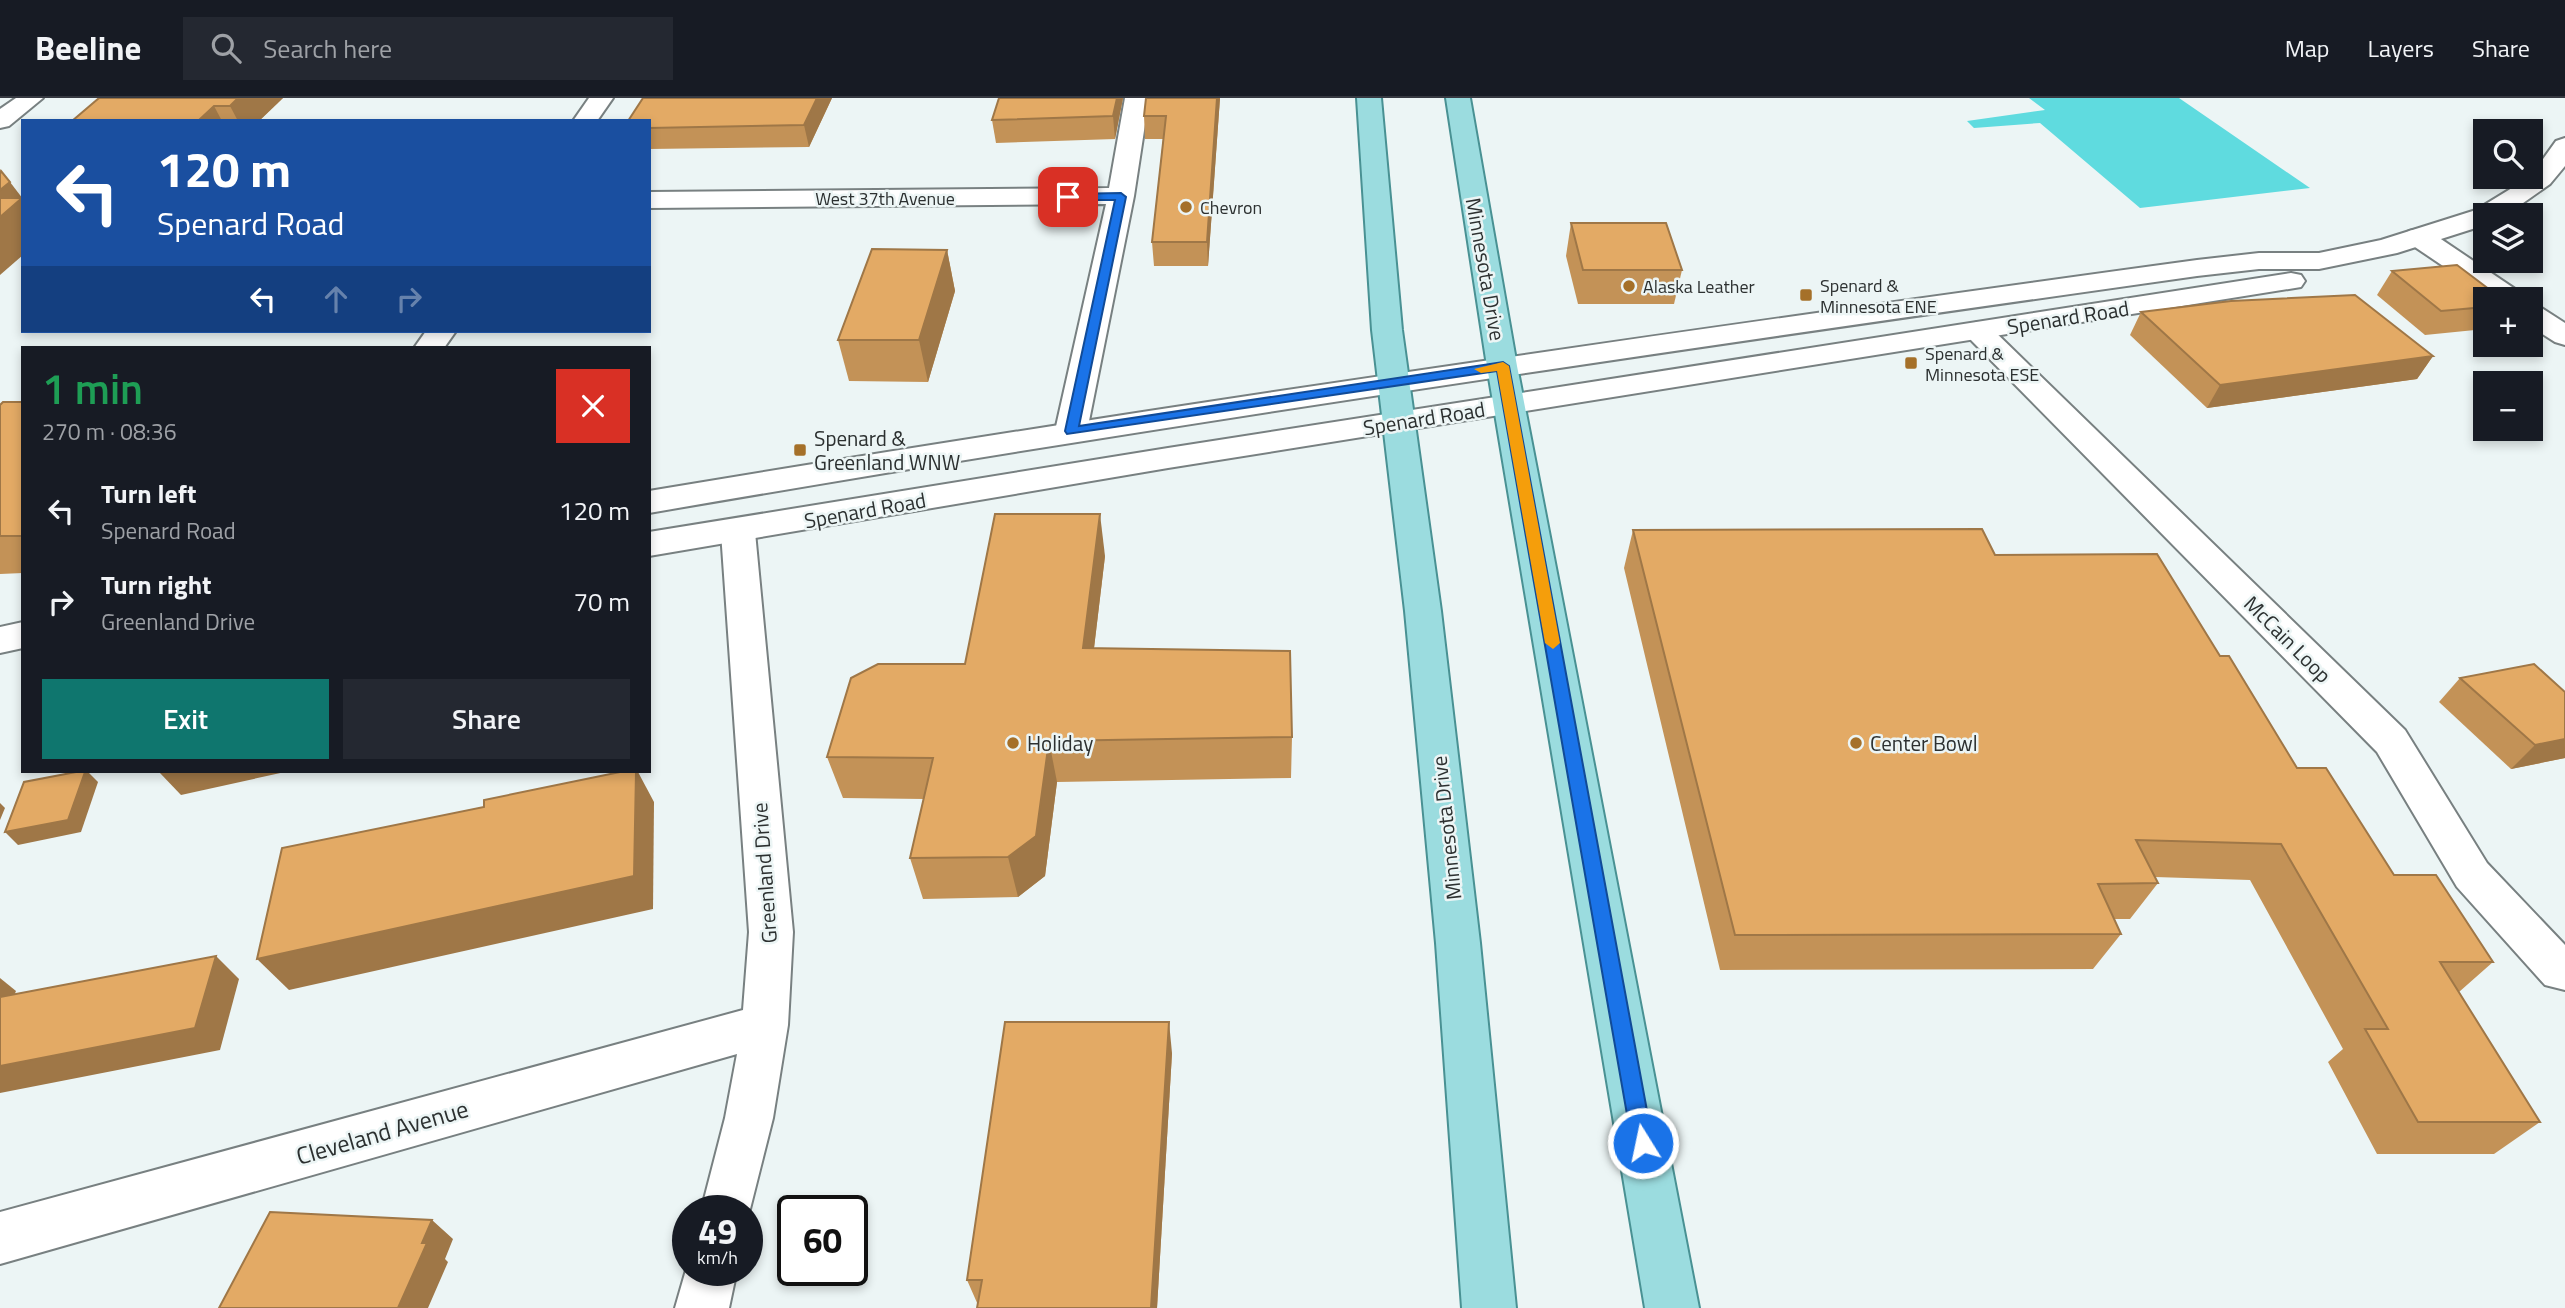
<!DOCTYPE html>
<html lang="en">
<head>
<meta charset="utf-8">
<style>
  :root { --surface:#171b24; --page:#242831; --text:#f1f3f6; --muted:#9ea1a6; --line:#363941; --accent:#0f766e }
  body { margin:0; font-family:"Titillium Web",sans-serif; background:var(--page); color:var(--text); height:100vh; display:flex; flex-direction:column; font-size:26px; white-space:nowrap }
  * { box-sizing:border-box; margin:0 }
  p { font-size:23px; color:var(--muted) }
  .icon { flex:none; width:38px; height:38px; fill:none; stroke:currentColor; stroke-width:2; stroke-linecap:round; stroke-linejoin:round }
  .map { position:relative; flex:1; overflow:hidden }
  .details { position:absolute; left:21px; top:248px; width:630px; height:427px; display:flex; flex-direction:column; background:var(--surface); border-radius:0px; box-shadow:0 4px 10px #0003 }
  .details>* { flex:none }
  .top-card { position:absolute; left:21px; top:21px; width:630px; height:214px; border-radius:0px; box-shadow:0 4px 10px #0003; background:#1a4fa0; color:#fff; overflow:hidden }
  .controls { position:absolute; left:2473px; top:21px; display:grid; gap:14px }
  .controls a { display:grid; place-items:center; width:70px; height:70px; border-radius:0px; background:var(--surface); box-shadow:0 4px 10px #0003; font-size:35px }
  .speed { position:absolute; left:672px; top:1097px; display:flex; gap:14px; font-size:35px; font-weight:700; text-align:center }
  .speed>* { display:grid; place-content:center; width:91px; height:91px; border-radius:50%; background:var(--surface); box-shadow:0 4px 10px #0003; line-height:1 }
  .speed small { font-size:18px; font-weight:400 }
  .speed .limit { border:4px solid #111; border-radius:10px; background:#fff; color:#111 }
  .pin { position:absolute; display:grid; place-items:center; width:60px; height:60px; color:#fff; margin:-30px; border-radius:14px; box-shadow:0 4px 10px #0006 }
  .me { position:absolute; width:77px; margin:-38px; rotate:350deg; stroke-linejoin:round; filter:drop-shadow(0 0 5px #0008) }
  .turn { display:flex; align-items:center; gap:24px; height:147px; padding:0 21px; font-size:32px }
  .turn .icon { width:91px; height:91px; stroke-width:2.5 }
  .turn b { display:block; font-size:49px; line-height:60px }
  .lanes { display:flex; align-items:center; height:66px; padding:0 21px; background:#0003; justify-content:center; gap:35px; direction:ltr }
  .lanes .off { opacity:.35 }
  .round { display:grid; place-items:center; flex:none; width:74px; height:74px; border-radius:0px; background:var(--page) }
  .overview { display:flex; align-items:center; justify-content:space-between; height:119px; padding:0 21px }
  h1 { font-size:42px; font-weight:600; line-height:52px; color:#1e9e55 }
  .cta { display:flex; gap:14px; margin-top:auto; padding:14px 21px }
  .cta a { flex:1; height:80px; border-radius:0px; background:var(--accent); color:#fff; font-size:28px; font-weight:600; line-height:80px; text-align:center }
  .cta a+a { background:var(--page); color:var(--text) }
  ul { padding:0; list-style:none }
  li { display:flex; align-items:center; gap:21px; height:91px; padding:0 21px }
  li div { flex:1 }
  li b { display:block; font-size:26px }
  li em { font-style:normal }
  header { display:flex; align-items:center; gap:42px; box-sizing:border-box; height:98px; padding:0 35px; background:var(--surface); border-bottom:2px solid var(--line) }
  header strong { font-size:33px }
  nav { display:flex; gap:38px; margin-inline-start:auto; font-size:24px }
  .search { width:490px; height:63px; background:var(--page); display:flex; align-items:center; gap:18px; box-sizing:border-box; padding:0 24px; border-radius:0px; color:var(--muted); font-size:26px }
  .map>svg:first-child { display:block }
</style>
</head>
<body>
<header>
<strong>Beeline</strong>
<div class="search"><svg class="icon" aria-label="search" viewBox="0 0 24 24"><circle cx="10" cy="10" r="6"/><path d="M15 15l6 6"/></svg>Search here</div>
<nav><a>Map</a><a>Layers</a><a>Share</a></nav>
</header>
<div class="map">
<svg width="2565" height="1210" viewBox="0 0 2565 1210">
  <rect width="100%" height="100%" fill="#ecf5f5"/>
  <path fill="#5fdbdf" d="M2029,0H2179L2310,90L2140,110L2040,25L1974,30L1967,23L2045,12Z"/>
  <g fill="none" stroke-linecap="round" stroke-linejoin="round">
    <defs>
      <g id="street">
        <path d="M16,0H43L9,28L0,30V11Z"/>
        <path d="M589,0H613L597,23H573Z"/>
        <path d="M1125,0H1149L1134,98L1087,333L1082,340L1071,343L1060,340L1055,333L1106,106L649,110V94L1109,90Z"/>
        <path d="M2419,131L2429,133L2521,195L2525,201H2492L2409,145L2405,139L2409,133Z"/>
        <path d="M2530,206L2540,209L2565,225V247L2555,244L2530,228Z"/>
        <path d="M1978,224L1988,227L2405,632L2487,765L2565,847V892L2545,887L2457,789L2377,654L1968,239L1963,233L1968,227Z"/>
        <path d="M426,233H456L444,250H414Z"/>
        <path d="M738,423L750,426L755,434L793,834L788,927L773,1020L747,1123V1113H701L725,1020L737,956L0,1166V1114L743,912L749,834L721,434L726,426Z"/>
        <path d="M688,1165V1172H737L729,1210H675Z"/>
      </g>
      <g id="secondary">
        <path d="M2565,40V68L2550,86L2506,117H2485V127L2397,155L2319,171H2259L2197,178C1680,251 1164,326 649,415V393C1164,307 1680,233 2197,162L2259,155H2319L2381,142L2476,112L2530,79L2556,43Z"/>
        <path d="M2291,175L2301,177L2305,183L2301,189L1168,370L649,458V434L1168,350Z"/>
        <path d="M23,524V550L0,555V529Z"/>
      </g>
      <g id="primary">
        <path d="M1357,0H1381L1402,232L1441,513L1480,845L1516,1210H1462L1436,845L1405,513L1372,232Z"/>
        <path d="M1446,0H1470L1517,268L1699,1210H1645L1487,268Z"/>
      </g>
    </defs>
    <use href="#street" stroke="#788081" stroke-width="4"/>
    <use href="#secondary" stroke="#788081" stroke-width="4"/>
    <use href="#primary" stroke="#499193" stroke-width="4"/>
    <use href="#street" fill="#fff" fill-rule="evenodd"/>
    <use href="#secondary" fill="#fff" fill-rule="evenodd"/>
    <use href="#primary" fill="#9bdcdf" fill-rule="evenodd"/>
  </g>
  <g fill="#c39257">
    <path d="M99,0H283L259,23H72Z"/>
    <path d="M643,0H832L809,49L649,51V23Z"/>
    <path d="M999,0H1123L1115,41L996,45L992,22Z"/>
    <path d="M1146,0H1220L1208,168H1154L1152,144L1163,41H1145L1144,18Z"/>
    <path d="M1571,125L1682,172L1674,206H1578L1566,158Z"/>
    <path d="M947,152L955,193L928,284L849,283L838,242Z"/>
    <path d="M2392,173L2485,201V231L2425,237L2377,197Z"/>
    <path d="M2141,214L2433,258L2417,281L2207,310L2130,237Z"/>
    <path d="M23,304V475L0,476V307Z"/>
    <path d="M1633,432L1995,457L2220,558L2297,670L2394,777L2493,864L2459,894L2540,1024L2494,1056H2377L2328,964L2343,951L2250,782L2155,779L2158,785L2130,821H2114L2121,836L2093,871L1720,872L1624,470Z"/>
    <path d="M1105,458L1094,550L1292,639L1291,680L1057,684L1045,778L1018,799L923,801L910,760L924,701L843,700L827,659L965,566Z"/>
    <path d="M2460,580L2565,594V660L2511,671L2439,604Z"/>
    <path d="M1172,955L1157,1210H977L978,1207L967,1182Z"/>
  </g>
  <g fill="#9f7747">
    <path d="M238,0H283L259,23H238L230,8Z"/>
    <path d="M817,0H832L809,49L804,27Z"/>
    <path d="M1117,0H1123L1115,41L1113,18Z"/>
    <path d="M1217,0H1220L1208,168L1207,144Z"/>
    <path d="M214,8L222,23H198Z"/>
    <path d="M10,84L23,101V157L0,177V92Z"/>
    <path d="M947,152L955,193L928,284L919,242Z"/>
    <path d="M2433,258L2417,281L2207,310L2220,287Z"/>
    <path d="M1100,416L1105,458L1089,592L1083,550Z"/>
    <path d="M2565,641V660L2511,671L2535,647Z"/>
    <path d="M1049,643L1057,684L1045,778L1018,799L1008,759Z"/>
    <path d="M85,674H88L98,684L81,734L18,747L5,734Z"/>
    <path d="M159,674H285L181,697Z"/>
    <path d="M636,674H638L654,704L653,811L289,892L257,861Z"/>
    <path d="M0,705L5,710L0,722Z"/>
    <path d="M216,858L239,881L220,952L0,995V968Z"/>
    <path d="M0,880L16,893L2,927L0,925Z"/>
    <path d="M1169,924L1172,955L1157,1210H1151Z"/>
    <path d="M432,1122L453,1141L445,1161L448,1164L428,1210H398L422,1145Z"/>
  </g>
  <g fill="#e3aa65" stroke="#9f7747" stroke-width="2">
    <path d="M99,0H238L230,8H214L198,23H72Z"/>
    <path d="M643,0H817L804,27L649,30V23H628Z"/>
    <path d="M999,0H1117L1113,18L992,22Z"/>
    <path d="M1146,0H1217L1207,144H1152L1166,18H1144Z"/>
    <path d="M1,73L10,84L0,92V76Z"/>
    <path d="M0,100H22L0,119Z"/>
    <path d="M1571,125H1666L1682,172H1583Z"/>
    <path d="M872,151L947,152L919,242H838Z"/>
    <path d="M2457,167L2502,201H2485V209L2441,213L2392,173Z"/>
    <path d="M2355,197L2433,258L2220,287L2141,214L2231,203Z"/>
    <path d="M3,304H23V438H0V307Z"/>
    <path d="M995,416H1100L1083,550L1290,553L1292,639L1049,643L1036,738L1008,759L910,760L933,660L827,659L851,580L878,566H965Z"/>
    <path d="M1982,431L1995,457L2157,456L2220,558H2229L2297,670H2326L2394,777H2436L2493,864H2440L2540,1024H2418L2365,931H2388L2281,746L2136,742L2158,785L2098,786L2121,836L1735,837L1633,432Z"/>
    <path d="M2534,566L2565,594V641L2535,647L2460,580Z"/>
    <path d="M76,674H85L68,722L5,734L24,684Z"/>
    <path d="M620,674H636L634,778L257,861L282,750L484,709V702Z"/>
    <path d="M216,858L195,930L0,968V899Z"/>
    <path d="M1005,924H1169L1151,1210H977L982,1182H967Z"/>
    <path d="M270,1114L432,1122L422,1145H427L398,1210H219Z"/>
  </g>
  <path fill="#1a73e8" stroke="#114b97" stroke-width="2" d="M1121,95L1126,99L1079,328L1503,264L1509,268L1653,1045L1650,1052L1643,1054L1635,1052L1632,1045L1497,273L1067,336L1065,333L1115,102H1068L1063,99L1068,96Z"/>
  <path fill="#f59e0b" d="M1503,264L1509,268L1560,545L1553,551L1545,545L1497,273L1481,275L1474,271Z"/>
  <g fill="#a57029" stroke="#ecf5f5" stroke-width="2.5">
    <circle cx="1186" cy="109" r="7"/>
    <circle cx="1629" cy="188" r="7"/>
    <rect x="1799" y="190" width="14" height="14" rx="3.5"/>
    <rect x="1904" y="258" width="14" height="14" rx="3.5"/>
    <rect x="793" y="345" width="14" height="14" rx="3.5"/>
    <circle cx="1013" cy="645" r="7"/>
    <circle cx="1856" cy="645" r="7"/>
  </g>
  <g text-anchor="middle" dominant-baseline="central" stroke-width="5" stroke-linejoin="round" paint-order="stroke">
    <g font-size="18" fill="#2c3030" stroke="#ecf5f5">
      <text x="885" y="100">West 37th Avenue</text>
    </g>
    <g font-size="18" fill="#2c3030" stroke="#ecf5f5" text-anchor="start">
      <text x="1200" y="109">Chevron</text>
      <text x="1820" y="187">Spenard &amp;<tspan x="1820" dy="21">Minnesota ENE</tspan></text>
      <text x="1643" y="188">Alaska Leather</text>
      <text x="1925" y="255">Spenard &amp;<tspan x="1925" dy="21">Minnesota ESE</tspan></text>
    </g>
    <g font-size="21" fill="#2c3030" stroke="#ecf5f5">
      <text transform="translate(1486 171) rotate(80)">Minnesota Drive</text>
      <text transform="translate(2068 219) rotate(-9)">Spenard Road</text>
      <text transform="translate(1424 320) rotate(-9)">Spenard Road</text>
      <text transform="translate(865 412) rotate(-10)">Spenard Road</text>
      <text transform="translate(2288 541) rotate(45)">McCain Loop</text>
      <text transform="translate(1446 730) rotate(-96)">Minnesota Drive</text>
      <text transform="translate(764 775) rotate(-94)">Greenland Drive</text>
    </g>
    <g font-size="21" fill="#2c3030" stroke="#ecf5f5" text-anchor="start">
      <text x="814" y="340">Spenard &amp;<tspan x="814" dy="24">Greenland WNW</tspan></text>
      <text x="1027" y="645">Holiday</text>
      <text x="1870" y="645">Center Bowl</text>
    </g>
    <g font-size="24" fill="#2c3030" stroke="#ecf5f5">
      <text transform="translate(382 1034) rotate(-16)">Cleveland Avenue</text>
    </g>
  </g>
</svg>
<div class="controls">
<a><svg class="icon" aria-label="search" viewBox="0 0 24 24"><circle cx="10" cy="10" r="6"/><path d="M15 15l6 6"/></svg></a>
<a><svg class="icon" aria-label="layers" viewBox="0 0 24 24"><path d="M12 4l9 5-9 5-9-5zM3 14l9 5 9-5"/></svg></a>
<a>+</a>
<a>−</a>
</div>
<div class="speed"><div>49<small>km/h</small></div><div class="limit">60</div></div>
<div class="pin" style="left:1068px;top:99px;background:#d93025"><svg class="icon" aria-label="arrive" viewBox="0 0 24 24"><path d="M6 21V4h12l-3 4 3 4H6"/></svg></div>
<svg class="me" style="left:1643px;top:1045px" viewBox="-20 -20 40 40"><circle r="17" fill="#1a73e8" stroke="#fff" stroke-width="3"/><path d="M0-11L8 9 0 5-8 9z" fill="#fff"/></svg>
<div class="top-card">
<div class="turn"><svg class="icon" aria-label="left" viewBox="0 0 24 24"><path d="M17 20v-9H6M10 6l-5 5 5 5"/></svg><div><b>120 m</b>Spenard Road</div></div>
<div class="lanes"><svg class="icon" aria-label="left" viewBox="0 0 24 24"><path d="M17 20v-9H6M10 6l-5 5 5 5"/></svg><svg class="icon off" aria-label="ahead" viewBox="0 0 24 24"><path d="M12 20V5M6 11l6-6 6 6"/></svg><svg class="icon off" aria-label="right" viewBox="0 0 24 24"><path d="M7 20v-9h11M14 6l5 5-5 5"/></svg></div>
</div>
<section class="details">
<div class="overview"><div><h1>1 min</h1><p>270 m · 08:36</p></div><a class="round" style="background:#d93025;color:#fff"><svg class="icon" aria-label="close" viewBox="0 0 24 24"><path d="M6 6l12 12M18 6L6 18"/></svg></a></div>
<ul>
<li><svg class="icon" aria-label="left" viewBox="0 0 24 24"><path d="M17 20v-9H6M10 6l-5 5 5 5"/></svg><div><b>Turn left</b><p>Spenard Road</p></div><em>120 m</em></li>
<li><svg class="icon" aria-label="right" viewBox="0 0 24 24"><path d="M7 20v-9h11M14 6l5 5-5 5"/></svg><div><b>Turn right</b><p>Greenland Drive</p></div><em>70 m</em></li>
</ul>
<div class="cta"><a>Exit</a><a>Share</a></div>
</section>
</div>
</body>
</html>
